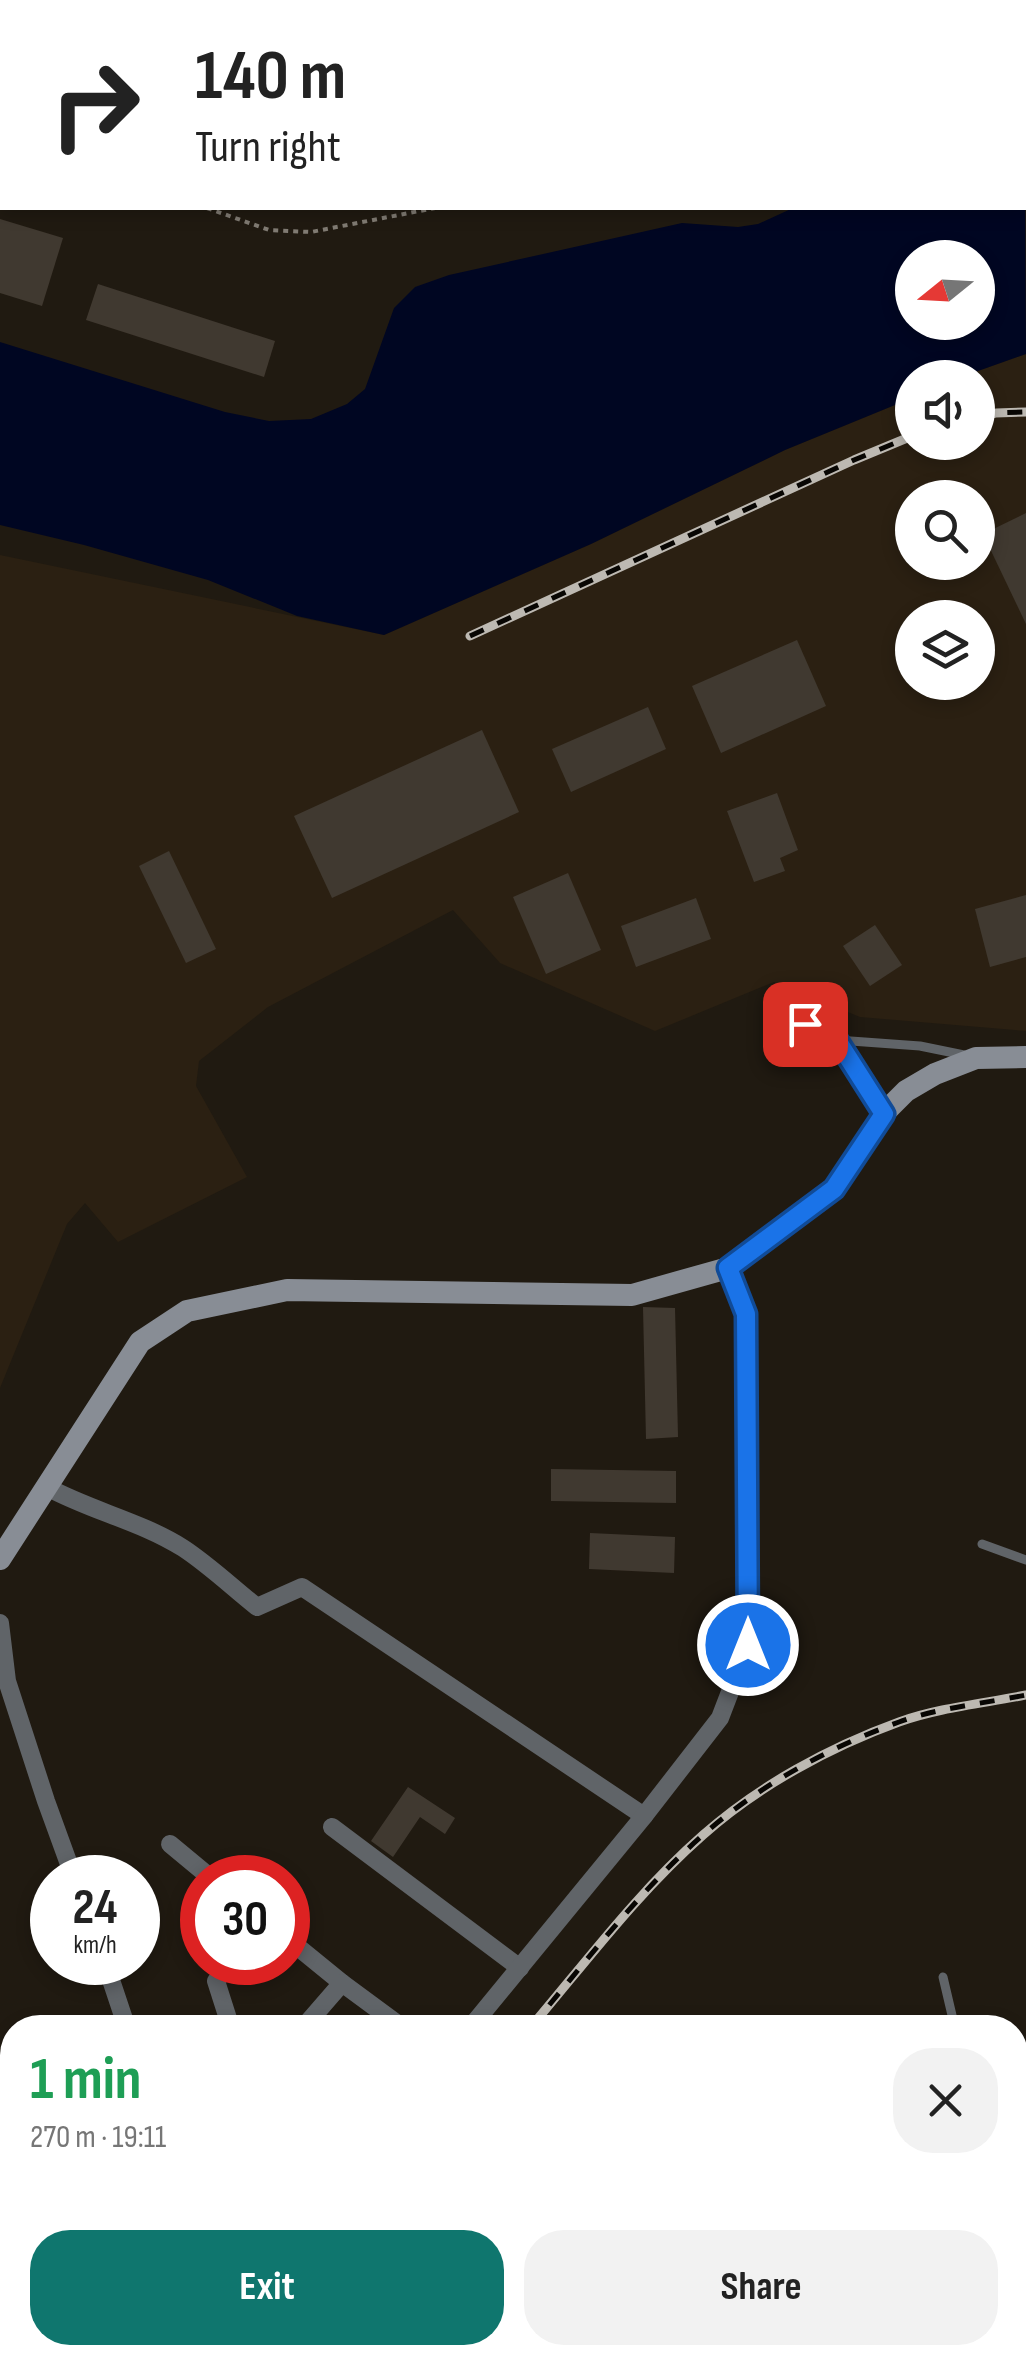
<!DOCTYPE html>
<html lang="en">
<head>
<meta charset="utf-8">
<style>
  :root { --surface:#fff; --page:#f2f2f2; --text:#222; --muted:#767676; --accent:#0f766e }
  body { margin:0; font-family:"Sofia Sans Condensed",sans-serif; background:var(--page); color:var(--text); height:100vh; display:flex; flex-direction:column; font-size:38px; white-space:nowrap }
  * { box-sizing:border-box; margin:0 }
  p { font-size:32px; color:var(--muted) }
  .icon { flex:none; width:55px; height:55px; fill:none; stroke:currentColor; stroke-width:2; stroke-linecap:round; stroke-linejoin:round }
  .map { position:relative; flex:1; overflow:hidden }
  .details { position:absolute; left:0px; top:2015px; width:1028px; height:350px; display:flex; flex-direction:column; background:var(--surface); border-radius:40px 40px 0 0; box-shadow:0 5px 15px #0003 }
  .details>* { flex:none }
  .guide { position:absolute; left:0px; top:0px; width:1028px; height:210px; box-shadow:0 5px 15px #0003; background:#fff; color:var(--text); overflow:hidden }
  .needle { width:65px; rotate:252deg }
  .controls { position:absolute; left:895px; top:240px; display:grid; gap:20px }
  .controls a { display:grid; place-items:center; width:100px; height:100px; border-radius:50%; background:var(--surface); box-shadow:0 5px 15px #0003; font-size:50px }
  .speed { position:absolute; left:30px; top:1855px; display:flex; gap:20px; font-size:50px; font-weight:700; text-align:center }
  .speed>* { display:grid; place-content:center; width:130px; height:130px; border-radius:50%; background:var(--surface); box-shadow:0 5px 15px #0003; line-height:1 }
  .speed small { font-size:25px; font-weight:400 }
  .speed .limit { border:15px solid #d22; background:#fff; color:#111 }
  .pin { position:absolute; display:grid; place-items:center; width:85px; height:85px; color:#fff; margin:-42px; border-radius:20px; box-shadow:0 5px 15px #0006 }
  .me { position:absolute; width:110px; margin:-55px; rotate:0deg; stroke-linejoin:round; filter:drop-shadow(0 0 8px #0008) }
  .turn { display:flex; align-items:center; gap:35px; height:210px; padding:0 30px; font-size:45px }
  .turn .icon { width:130px; height:130px; stroke-width:2.5 }
  .turn b { display:block; font-size:70px; line-height:85px }
  .round { display:grid; place-items:center; flex:none; width:105px; height:105px; border-radius:40px; background:var(--page) }
  .headline { display:flex; align-items:center; justify-content:space-between; height:170px; padding:0 30px }
  h1 { font-size:60px; font-weight:700; line-height:75px; color:#1e9e55 }
  .primary-button { display:flex; gap:20px; margin-top:auto; padding:20px 30px }
  .primary-button a { flex:1; height:115px; border-radius:40px; background:var(--accent); color:#fff; font-size:40px; font-weight:700; line-height:115px; text-align:center }
  .primary-button a+a { background:var(--page); color:var(--text) }
  .map>svg:first-child { display:block }
</style>
</head>
<body>
<div class="map">
<svg width="1026" height="2365" viewBox="0 0 1026 2365">
  <rect width="100%" height="100%" fill="#201a11"/>
  <path fill="#2b2012" fill-rule="evenodd" d="M1026,354V1031L860,1017L774,982L655,1031L500,963L453,910L268,1007L199,1061L196,1086L247,1177L118,1242L85,1203L67,1224L0,1388V555L384,635L591,544L785,450L912,398V442H978V378L961,377ZM912,498H978V562H912ZM912,618H978V682H912Z"/>
  <path fill="#000622" fill-rule="evenodd" d="M1025,177L1026,354L961,377L912,378V398L785,450L591,544L384,635L297,616L208,580L84,545L0,525V342L225,412L269,421L311,419L347,404L365,389L394,308L415,287L449,275L682,223L738,227L758,224L793,208H1025ZM912,258H978V322H912Z"/>
  <g fill="#403930">
    <path d="M0,219L63,238L42,306L0,293Z"/>
    <path d="M98,284L275,341L264,377L86,320Z"/>
    <path d="M1026,513V624L983,534Z"/>
    <path d="M797,640L826,706L721,753L692,686Z"/>
    <path d="M648,707L666,749L571,792L552,749Z"/>
    <path d="M482,730L519,812L332,898L294,816Z"/>
    <path d="M777,793L798,850L780,858L785,871L754,882L727,811Z"/>
    <path d="M169,851L216,949L186,963L139,866Z"/>
    <path d="M568,873L601,950L546,974L513,897Z"/>
    <path d="M1026,895V957L990,967L975,909Z"/>
    <path d="M696,898L711,939L636,967L621,926Z"/>
    <path d="M875,925L902,965L870,986L843,946Z"/>
    <path d="M643,1307L675,1308L678,1437L646,1439Z"/>
    <path d="M551,1469L676,1471V1503L551,1501Z"/>
    <path d="M590,1533L675,1537L674,1573L589,1569Z"/>
    <path d="M408,1787L455,1818L445,1834L420,1817L393,1857L371,1841Z"/>
  </g>
  <g fill="none" stroke-linecap="round" stroke-linejoin="round">
    <g stroke="#807b73" stroke-width="4" stroke-dasharray="5 5" stroke-linecap="butt">
      <path d="M0,137H2"/>
      <path d="M207,208L269,230L311,232L435,208"/>
    </g>
    <g stroke="#606468" stroke-width="9">
      <path d="M773,1009L837,1040L920,1046L964,1055"/>
      <path d="M837,1040L882,1111"/>
      <path d="M982,1544L1026,1560"/>
      <path d="M943,1977L955,2028"/>
      <path d="M1015,2279L1023,2313L1015,2325"/>
      <path d="M697,2352L702,2365"/>
      <path d="M836,2352L839,2365"/>
      <path d="M964,2365L984,2352"/>
    </g>
    <g stroke="#606468" stroke-width="18">
      <path d="M47,1487C91,1511 140,1521 183,1548C209,1565 233,1588 257,1607L302,1587L644,1816"/>
      <path d="M0,1623L7,1681L46,1801L74,1878"/>
      <path d="M332,1827L520,1968"/>
      <path d="M170,1844L211,1878"/>
      <path d="M288,1939L342,1983"/>
      <path d="M105,1962L127,2028"/>
      <path d="M231,2028L216,1981L231,1962"/>
      <path d="M303,2028L342,1983L403,2028"/>
      <path d="M470,2028L644,1816L720,1718L748,1645L746,1314L728,1268"/>
      <path d="M0,2244L12,2256"/>
      <path d="M137,2365V2352"/>
    </g>
    <path stroke="#888d95" stroke-width="22" d="M0,1559L140,1342L187,1311L287,1290L632,1295L728,1268L834,1189L884,1113L906,1091L935,1074L976,1058L1026,1057"/>
    <defs>
      <g id="rail">
        <path d="M978,418L996,413L1026,412"/>
        <path d="M470,636L854,460L912,436"/>
        <path d="M530,2028C586,1962 638,1892 703,1835C758,1786 830,1747 899,1722C937,1708 986,1703 1026,1695"/>
        <path d="M255,2365L264,2352"/>
      </g>
    </defs>
    <use href="#rail" stroke="#bdb9b2" stroke-width="9"/>
    <use href="#rail" stroke="#080603" stroke-width="5" stroke-dasharray="15" stroke-linecap="butt"/>
  </g>
  <g fill="none" stroke-linecap="round" stroke-linejoin="round">
    <defs>
      <path id="route" d="M748,1645L746,1314L728,1268L834,1189L884,1114L837,1040L805,1024"/>
    </defs>
    <use href="#route" stroke="#114b97" stroke-width="25"/>
    <use href="#route" stroke="#1a73e8" stroke-width="18"/>
  </g>
</svg>
<div class="controls">
<a><svg class="needle" viewBox="-14 -14 28 28"><path d="M0-13l5 13h-10z" fill="#e53935"/><path d="M0 13l5-13h-10z" fill="#767676"/></svg></a>
<a><svg class="icon" aria-label="sound" viewBox="0 0 24 24"><path d="M4 9h4l5-4v14l-5-4H4zM17 9q2 3 0 6"/></svg></a>
<a><svg class="icon" aria-label="search" viewBox="0 0 24 24"><circle cx="10" cy="10" r="6"/><path d="M15 15l6 6"/></svg></a>
<a><svg class="icon" aria-label="layers" viewBox="0 0 24 24"><path d="M12 4l9 5-9 5-9-5zM3 14l9 5 9-5"/></svg></a>
</div>
<div class="speed"><div>24<small>km/h</small></div><div class="limit">30</div></div>
<div class="pin" style="left:805px;top:1024px;background:#d93025"><svg class="icon" aria-label="arrive" viewBox="0 0 24 24"><path d="M6 21V4h12l-3 4 3 4H6"/></svg></div>
<svg class="me" style="left:748px;top:1645px" viewBox="-20 -20 40 40"><circle r="17" fill="#1a73e8" stroke="#fff" stroke-width="3"/><path d="M0-11L8 9 0 5-8 9z" fill="#fff"/></svg>
<div class="guide">
<div class="turn"><svg class="icon" aria-label="right" viewBox="0 0 24 24"><path d="M7 20v-9h11M14 6l5 5-5 5"/></svg><div><b>140 m</b>Turn right</div></div>
</div>
<section class="details">
<div class="headline"><div><h1>1 min</h1><p>270 m · 19:11</p></div><a class="round"><svg class="icon" aria-label="close" viewBox="0 0 24 24"><path d="M6 6l12 12M18 6L6 18"/></svg></a></div>
<div class="primary-button"><a>Exit</a><a>Share</a></div>
</section>
</div>
</body>
</html>
